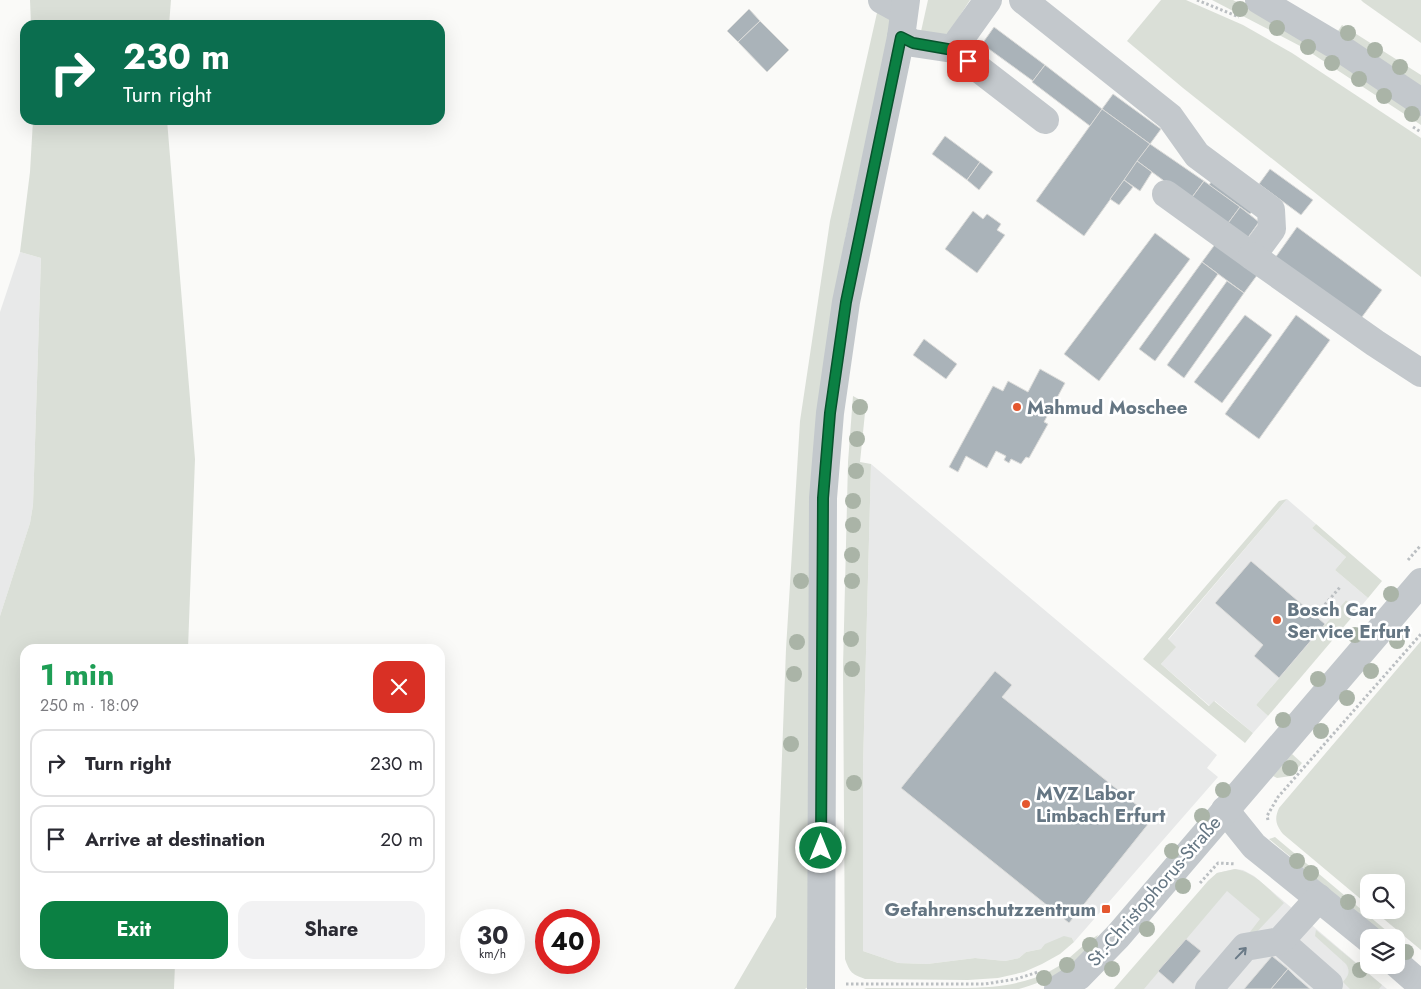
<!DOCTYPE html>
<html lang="en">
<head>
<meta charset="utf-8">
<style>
  :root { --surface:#fff; --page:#f2f2f3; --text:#2b2b33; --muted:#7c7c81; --line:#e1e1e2; --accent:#0b8043 }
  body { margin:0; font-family:Jost,sans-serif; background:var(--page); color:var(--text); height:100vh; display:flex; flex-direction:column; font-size:19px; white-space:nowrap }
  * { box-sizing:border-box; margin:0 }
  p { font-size:16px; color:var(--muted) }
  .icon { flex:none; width:28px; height:28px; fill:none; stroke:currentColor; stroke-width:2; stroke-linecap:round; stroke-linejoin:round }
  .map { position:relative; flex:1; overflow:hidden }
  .details { position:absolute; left:20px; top:644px; width:425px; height:325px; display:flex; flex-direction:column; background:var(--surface); border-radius:15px; box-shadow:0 5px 20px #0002 }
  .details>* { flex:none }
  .banner { position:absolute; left:20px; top:20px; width:425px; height:105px; border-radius:15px; box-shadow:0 5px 20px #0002; background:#0b6e4f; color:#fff; overflow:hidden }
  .controls { position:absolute; left:1360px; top:874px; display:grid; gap:10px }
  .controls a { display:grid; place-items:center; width:45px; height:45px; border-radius:10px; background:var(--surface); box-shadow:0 5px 20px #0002; font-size:25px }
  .speed { position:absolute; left:460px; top:909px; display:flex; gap:10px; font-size:25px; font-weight:700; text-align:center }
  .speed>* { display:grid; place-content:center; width:65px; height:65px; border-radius:50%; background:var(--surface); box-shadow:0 5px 20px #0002; line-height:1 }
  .speed small { font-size:12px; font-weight:400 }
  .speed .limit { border:8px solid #d22; background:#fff; color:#111 }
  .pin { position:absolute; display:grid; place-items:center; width:42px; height:42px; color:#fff; margin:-21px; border-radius:10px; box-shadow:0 2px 8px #0006 }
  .me { position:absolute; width:55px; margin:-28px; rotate:0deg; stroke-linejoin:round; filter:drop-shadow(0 0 4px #0008) }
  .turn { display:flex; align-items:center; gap:18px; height:105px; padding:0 20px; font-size:22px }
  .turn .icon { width:65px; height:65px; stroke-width:2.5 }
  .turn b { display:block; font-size:35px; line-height:42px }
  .round { display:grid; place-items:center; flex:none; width:52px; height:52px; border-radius:15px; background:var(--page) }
  .headline { display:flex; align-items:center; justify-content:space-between; height:85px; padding:0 20px }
  h1 { font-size:30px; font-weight:700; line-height:38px; color:#1e9e55 }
  .button { display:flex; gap:10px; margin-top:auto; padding:10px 20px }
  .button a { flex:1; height:58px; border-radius:15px; background:var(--accent); color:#fff; font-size:20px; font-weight:700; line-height:58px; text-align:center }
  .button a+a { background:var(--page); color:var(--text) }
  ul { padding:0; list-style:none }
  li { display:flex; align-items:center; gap:15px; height:68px; margin:0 10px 8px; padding:0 10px; border:2px solid var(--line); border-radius:15px }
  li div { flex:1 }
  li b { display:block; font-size:19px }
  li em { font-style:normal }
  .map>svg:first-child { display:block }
</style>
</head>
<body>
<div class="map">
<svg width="1421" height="989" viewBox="0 0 1421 989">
  <rect width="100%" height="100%" fill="#fafaf8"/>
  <g fill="#e8e9e9">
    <path d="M20,252L41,258L33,505L30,523L0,616V312Z"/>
    <path d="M871,464L1217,755L1207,768L1218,777L1074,942L1072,938L1041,949L1026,952L1019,958L1005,961L975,958L927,964L898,963L863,951V766Z"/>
    <path d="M1287,499L1316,524L1312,528L1346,557L1335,570L1368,598L1358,610L1346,600L1256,705L1268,716L1253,733L1215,701L1210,706L1161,664L1175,647L1168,640Z"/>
    <path d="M1235,869L1243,870L1254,876L1387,989H1124L1208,881L1217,873Z"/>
  </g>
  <g fill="#dadfd7">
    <path d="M30,0H171L169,25H31Z"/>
    <path d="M928,0H970L946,37L920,36Z"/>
    <path d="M1161,0H1186L1243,25L1292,53L1421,138V277L1183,88L1127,41Z"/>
    <path d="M1212,0H1233L1306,39L1421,116V125L1302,47Z"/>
    <path d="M1361,0H1421V43L1363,2Z"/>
    <path d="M879,4L892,18L845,239L808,987L805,989H734L776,917L786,649L800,421L830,221Z"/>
    <path d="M1342,25L1421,75V86L1338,31Z"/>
    <path d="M33,120H167L195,459L188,649H25V964H175L174,989H0V616L30,523L33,505L41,258L20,252L30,172Z"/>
    <path d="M853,396L866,403L860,462L871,464L863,766V951L898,963L927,964L975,958L1005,961L1019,958L1026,952L1041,949L1045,944L1064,936L1072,938L1074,942L1060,954L1042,964L1024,972L998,978L968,980L865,979C852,974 850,973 845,959L843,667L848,462Z"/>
    <path d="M1287,499L1168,639L1176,647L1161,664L1209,706L1214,701L1253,733L1245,743L1143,659L1279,501Z"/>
    <path d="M1316,524L1382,581L1368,598L1335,570L1346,557L1312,528Z"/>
    <path d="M1346,600L1358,610L1268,716L1256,705Z"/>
    <path d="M1421,641V950L1373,910H1396V882H1369V906L1283,834C1276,825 1274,819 1279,808Z"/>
    <path d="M1292,754L1302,763L1291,776L1277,778L1273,776Z"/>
    <path d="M1275,837L1394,937H1386L1269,839Z"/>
    <path d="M1235,869C1255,872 1269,890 1284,903L1253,936L1250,932L1260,919L1227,891L1144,989H1114L1208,881L1217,873Z"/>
    <path d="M1316,930L1382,985L1379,989H1350L1343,982C1348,976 1351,972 1346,964L1315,936Z"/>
    <path d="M1098,935C1089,962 1045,982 1019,989H864L866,988C890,988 915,988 939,988C978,988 1017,989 1052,970C1070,961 1081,944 1098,935Z"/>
  </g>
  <g fill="#aab3b9" stroke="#dcdcda">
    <path d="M749,9L760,21L738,42L727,31Z"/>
    <path d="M760,21L789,50L767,72L738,42Z"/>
    <path d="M994,27L1045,65L1033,81L982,44Z"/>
    <path d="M1045,65L1102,109L1090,126L1032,82Z"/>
    <path d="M1113,94L1161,129L1150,144L1102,109Z"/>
    <path d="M1102,109L1150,144L1084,236L1036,201Z"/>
    <path d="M945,136L980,162L967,180L932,154Z"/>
    <path d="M1150,144L1204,181L1190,200L1137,161Z"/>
    <path d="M1137,161L1152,172L1140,191L1124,180Z"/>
    <path d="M980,162L993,172L979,190L967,180Z"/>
    <path d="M1270,169L1313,200L1301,215L1259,184Z"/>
    <path d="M1217,174L1258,204L1250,214L1209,185Z"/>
    <path d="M1124,180L1133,187L1119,205L1110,199Z"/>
    <path d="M1204,181L1240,207L1226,226L1190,200Z"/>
    <path d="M1240,207L1259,222L1244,243L1226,226Z"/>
    <path d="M973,211L983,219L987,214L1001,224L997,230L1005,235L977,273L945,249Z"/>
    <path d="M1297,227L1382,290L1359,321L1275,258Z"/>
    <path d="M1155,233L1190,259L1099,381L1064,354Z"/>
    <path d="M1216,243L1258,274L1244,293L1202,262Z"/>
    <path d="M1202,262L1218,274L1155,361L1139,349Z"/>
    <path d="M1227,281L1244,293L1184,378L1167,365Z"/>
    <path d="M1245,315L1272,335L1222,403L1194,382Z"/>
    <path d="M1296,315L1330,340L1259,439L1225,414Z"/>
    <path d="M924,339L957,364L946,379L913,355Z"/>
    <path d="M1040,369L1065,383L1044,422L1048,424L1029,458L1026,457L1021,464L1011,459L1009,463L1004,460L1006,456L996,451L987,468L966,456L958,472L949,467L993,386L1003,391L1008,381L1028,392Z"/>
    <path d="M1251,561L1325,624L1279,678L1254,656L1263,645L1215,603Z"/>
    <path d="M995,671L1012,685L1002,697L1153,818L1069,923L901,788Z"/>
    <path d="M1186,939L1201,951L1173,984L1158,971Z"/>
    <path d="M1272,956L1288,969L1271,989H1244Z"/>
    <path d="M1288,969L1295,976L1310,989H1271Z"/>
  </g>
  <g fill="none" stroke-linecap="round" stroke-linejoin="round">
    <g stroke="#bbbfc2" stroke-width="3" stroke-dasharray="2.5 2.5" stroke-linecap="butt">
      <path d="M1197,0L1239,17"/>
      <path d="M1413,127L1421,132"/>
      <path d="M1408,560L1421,545"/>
      <path d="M1315,616L1341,586"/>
      <path d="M1268,820L1267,816L1278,797L1421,634"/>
      <path d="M1200,883L1218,863L1236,864"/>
      <path d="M846,984H985L1016,979L1038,972"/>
    </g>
    <g stroke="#c3c8cc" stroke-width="28">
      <path d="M882,0L904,12"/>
      <path d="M1023,0L1170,117L1197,155L1271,210L1272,229L1252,256L1166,194"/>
      <path d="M1259,0L1340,48L1421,102"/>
      <path d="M901,37L913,43L953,49L988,0"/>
      <path d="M953,49L1045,120"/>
      <path d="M1252,256L1375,343L1421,373"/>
      <path d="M1225,810L1254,846L1369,939"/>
      <path d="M1280,941L1329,984"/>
      <path d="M1396,963L1421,985"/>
      <path d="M821,989L823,498L830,413L846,302L901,37L906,0"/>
      <path d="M1058,989L1079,976L1118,936L1421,582"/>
      <path d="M1209,989L1245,947L1280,941L1319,898"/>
    </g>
  </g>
  <g fill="#aab4a7">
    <circle cx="1240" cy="9" r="8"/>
    <circle cx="1277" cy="28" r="8"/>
    <circle cx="1348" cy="33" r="8"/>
    <circle cx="1308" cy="47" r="8"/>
    <circle cx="1375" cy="50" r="8"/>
    <circle cx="1332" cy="63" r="8"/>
    <circle cx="1400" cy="67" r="8"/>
    <circle cx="1359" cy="79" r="8"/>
    <circle cx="1384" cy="96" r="8"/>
    <circle cx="1412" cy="114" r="8"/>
    <circle cx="860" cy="407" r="8"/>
    <circle cx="857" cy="439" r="8"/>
    <circle cx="856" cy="471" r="8"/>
    <circle cx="853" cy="501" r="8"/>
    <circle cx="853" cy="525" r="8"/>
    <circle cx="852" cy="555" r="8"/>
    <circle cx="801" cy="581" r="8"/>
    <circle cx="852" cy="581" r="8"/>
    <circle cx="1391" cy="594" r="8"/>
    <circle cx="1355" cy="635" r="8"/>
    <circle cx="851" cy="639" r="8"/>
    <circle cx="1397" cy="641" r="8"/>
    <circle cx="797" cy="642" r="8"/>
    <circle cx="852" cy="669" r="8"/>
    <circle cx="1371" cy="671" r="8"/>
    <circle cx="794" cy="674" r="8"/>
    <circle cx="1318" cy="679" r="8"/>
    <circle cx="1347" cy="698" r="8"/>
    <circle cx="1283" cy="720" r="8"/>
    <circle cx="1321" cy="731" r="8"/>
    <circle cx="791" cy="744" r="8"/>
    <circle cx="1290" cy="768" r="8"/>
    <circle cx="854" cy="783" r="8"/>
    <circle cx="1223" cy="790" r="8"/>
    <circle cx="1202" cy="816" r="8"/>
    <circle cx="1172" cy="851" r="8"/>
    <circle cx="1297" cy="861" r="8"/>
    <circle cx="1311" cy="873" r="8"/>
    <circle cx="1183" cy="886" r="8"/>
    <circle cx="1348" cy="902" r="8"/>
    <circle cx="1147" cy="929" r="8"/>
    <circle cx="1090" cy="945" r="8"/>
    <circle cx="1406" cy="952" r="8"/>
    <circle cx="1067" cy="965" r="8"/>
    <circle cx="1112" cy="969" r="8"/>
    <circle cx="1360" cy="970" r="8"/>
    <circle cx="1044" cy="978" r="8"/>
  </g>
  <defs><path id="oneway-shaft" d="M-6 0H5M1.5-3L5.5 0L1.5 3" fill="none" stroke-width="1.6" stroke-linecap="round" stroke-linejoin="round" transform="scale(1.25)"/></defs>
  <use stroke="#6a7a87" href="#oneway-shaft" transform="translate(1241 953) rotate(-46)"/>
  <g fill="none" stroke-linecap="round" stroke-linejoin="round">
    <defs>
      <path id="route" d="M821,848L823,498L830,413L846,302L901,37L913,43L953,50L968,61"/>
    </defs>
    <use href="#route" stroke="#07532c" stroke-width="12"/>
    <use href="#route" stroke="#0b8043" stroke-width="9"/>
  </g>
  <g fill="#e4572e" stroke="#fff" stroke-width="2">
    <circle cx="1017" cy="407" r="5"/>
    <circle cx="1277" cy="620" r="5"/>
    <circle cx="1026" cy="804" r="5"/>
    <rect x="1101" y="904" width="10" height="10" rx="2.5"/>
  </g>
  <g text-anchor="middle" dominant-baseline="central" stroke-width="5" stroke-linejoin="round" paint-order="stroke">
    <g font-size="19" font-weight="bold" fill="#657683" stroke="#fff" text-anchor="start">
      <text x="1027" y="407">Mahmud Moschee</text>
      <text x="1287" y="609">Bosch Car<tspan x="1287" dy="22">Service Erfurt</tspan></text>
      <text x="1036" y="793">MVZ Labor<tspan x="1036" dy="22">Limbach Erfurt</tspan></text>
      <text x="1096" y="909" text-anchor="end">Gefahrenschutzzentrum</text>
    </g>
    <g font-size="19" fill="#657683" stroke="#fff">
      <text transform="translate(1154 891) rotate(-49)">St.-Christophorus-Straße</text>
    </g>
  </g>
</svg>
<div class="controls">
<a><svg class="icon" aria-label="search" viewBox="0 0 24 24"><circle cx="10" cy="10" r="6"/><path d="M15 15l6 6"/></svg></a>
<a><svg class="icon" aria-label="layers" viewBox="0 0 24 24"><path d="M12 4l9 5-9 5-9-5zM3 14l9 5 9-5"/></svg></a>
</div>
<div class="speed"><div>30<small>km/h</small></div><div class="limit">40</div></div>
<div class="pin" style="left:968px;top:61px;background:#d93025"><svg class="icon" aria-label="arrive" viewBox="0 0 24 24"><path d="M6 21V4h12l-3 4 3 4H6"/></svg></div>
<svg class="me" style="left:821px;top:848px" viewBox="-20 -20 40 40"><circle r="17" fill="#0b8043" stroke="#fff" stroke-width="3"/><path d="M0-11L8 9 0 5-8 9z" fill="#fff"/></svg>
<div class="banner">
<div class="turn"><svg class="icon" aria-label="right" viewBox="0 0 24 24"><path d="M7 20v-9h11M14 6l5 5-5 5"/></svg><div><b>230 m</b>Turn right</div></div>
</div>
<section class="details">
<div class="headline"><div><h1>1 min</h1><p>250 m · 18:09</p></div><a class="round" style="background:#d93025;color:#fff"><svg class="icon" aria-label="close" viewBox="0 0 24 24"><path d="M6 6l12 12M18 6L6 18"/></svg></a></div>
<ul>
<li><svg class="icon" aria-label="right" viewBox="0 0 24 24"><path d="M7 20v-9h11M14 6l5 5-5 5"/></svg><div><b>Turn right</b></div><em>230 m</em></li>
<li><svg class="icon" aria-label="arrive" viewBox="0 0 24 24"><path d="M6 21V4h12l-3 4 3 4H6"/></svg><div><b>Arrive at destination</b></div><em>20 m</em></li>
</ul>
<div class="button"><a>Exit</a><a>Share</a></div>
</section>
</div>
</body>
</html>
